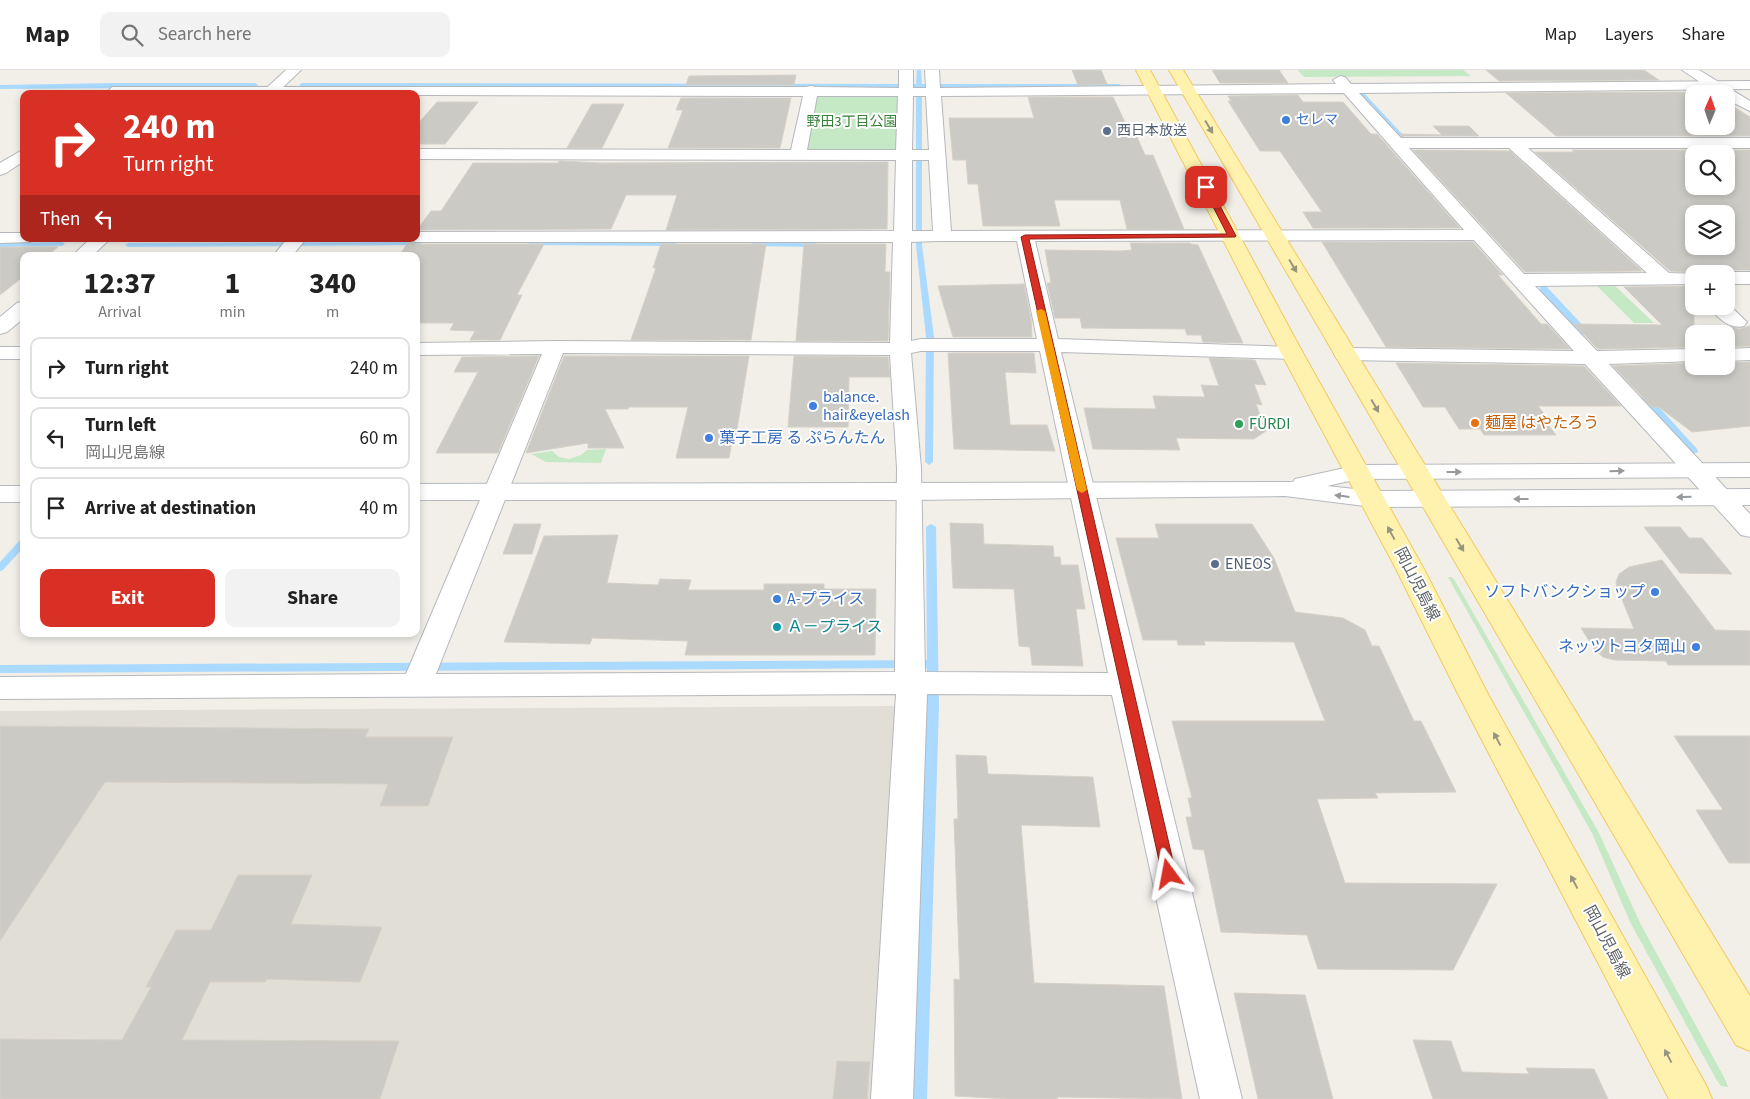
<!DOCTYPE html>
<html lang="en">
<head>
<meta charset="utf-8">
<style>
  :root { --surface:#fff; --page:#f2f2f2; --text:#222; --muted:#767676; --line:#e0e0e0; --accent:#d93025 }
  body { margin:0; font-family:"Source Sans 3","Noto Sans JP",sans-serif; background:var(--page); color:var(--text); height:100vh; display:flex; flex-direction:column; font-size:19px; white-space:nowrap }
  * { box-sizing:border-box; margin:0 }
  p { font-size:16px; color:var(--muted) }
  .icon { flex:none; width:28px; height:28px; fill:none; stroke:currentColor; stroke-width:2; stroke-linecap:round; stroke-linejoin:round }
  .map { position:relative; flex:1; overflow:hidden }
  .side { position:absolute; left:20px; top:182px; width:400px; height:385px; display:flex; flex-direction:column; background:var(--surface); border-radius:10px; box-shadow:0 2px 8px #0003 }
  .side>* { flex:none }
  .top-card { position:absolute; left:20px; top:20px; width:400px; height:152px; border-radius:10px; box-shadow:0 2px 8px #0003; background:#d93025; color:#fff; overflow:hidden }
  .needle { width:32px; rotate:2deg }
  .tools { position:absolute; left:1685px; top:15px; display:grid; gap:10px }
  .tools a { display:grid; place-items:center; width:50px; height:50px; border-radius:10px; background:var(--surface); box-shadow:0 2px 8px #0003; font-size:25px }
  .pin { position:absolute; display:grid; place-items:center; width:42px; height:42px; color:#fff; margin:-21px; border-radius:10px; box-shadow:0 2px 8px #0006 }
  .me { position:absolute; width:55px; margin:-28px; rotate:347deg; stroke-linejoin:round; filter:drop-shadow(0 0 4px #0008) }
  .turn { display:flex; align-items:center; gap:18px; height:105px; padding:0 20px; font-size:22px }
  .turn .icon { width:65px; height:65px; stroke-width:2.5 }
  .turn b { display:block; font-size:35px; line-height:42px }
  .then { display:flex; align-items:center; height:48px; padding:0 20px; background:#0003; gap:10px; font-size:19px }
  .eta { display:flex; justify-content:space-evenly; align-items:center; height:85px; text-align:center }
  .eta b { font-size:30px; font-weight:700; line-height:35px }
  .cta { display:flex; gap:10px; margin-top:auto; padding:10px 20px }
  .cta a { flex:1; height:58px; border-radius:10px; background:var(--accent); color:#fff; font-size:20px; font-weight:700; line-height:58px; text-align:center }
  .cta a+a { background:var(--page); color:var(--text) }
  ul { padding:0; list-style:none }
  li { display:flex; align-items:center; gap:15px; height:62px; margin:0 10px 8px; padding:0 10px; border:2px solid var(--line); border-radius:10px }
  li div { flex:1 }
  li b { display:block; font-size:19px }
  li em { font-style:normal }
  header { display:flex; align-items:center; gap:30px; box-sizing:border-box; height:70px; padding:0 25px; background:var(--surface); border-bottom:1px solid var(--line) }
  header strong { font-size:24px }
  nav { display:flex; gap:28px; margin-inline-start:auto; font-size:18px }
  .search { width:350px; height:45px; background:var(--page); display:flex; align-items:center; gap:12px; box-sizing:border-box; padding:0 18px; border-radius:10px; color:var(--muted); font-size:19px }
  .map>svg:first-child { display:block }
</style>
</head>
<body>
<header>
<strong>Map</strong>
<div class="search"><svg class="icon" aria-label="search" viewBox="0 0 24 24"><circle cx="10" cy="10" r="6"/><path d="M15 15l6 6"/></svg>Search here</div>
<nav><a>Map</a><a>Layers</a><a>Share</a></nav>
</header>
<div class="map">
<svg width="1750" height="1029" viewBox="0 0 1750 1029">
  <rect width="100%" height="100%" fill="#f1efe8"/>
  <path fill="#e1ded6" d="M897,636L878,1029H0V641Z"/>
  <g fill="#c5e8c5">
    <path d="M1298,0H1463L1471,6L1304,7Z"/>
    <path d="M817,24L899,25L896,79L891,81H812L806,79Z"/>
    <path d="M1595,214H1613L1654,253H1634Z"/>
    <path d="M606,379L601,393L546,392L531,384L552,381L559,387L569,389L581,385L587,380Z"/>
    <path d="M1448,507H1452L1455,511L1599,763L1640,853L1725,1009L1728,1017L1721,1016L1716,1009L1630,852L1592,763Z"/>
  </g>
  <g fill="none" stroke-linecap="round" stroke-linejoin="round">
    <g fill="#aadaff" fill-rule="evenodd">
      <path d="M917,0H921L922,14H1119L1122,16L1119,18L922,17V175L934,267L933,392L929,395L925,392L926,267L916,175V17H302L299,15L302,13L916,14Z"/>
      <path d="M115,13H255L258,15L255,17L0,19V15Z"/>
      <path d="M1359,22H1363L1404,66V68H1400L1359,24Z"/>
      <path d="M419,172L422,174L421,175L128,177L125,175L128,173Z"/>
      <path d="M531,172H674L677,174L674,176L529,175L528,174Z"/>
      <path d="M0,173L62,172L65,174L62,176L0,177Z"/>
      <path d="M753,173H816L819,175L816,177L751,176L750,175Z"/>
      <path d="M1540,216H1546L1588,261V265H1582L1540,220Z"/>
      <path d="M1642,325H1648L1697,379L1698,381L1697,383H1691L1642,329Z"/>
      <path d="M931,454L936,457L939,636L927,1029H911L927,636V598L0,603V595L927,590L926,457Z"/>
      <path d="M24,468V477L3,500L0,501V492L21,469Z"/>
    </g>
  </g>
  <g fill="#cccac5" stroke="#d6d1c6" fill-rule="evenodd">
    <path d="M1072,0H1101L1107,14L1078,15Z"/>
    <path d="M1212,0H1279L1288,13H1220Z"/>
    <path d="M1486,0H1644L1659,10L1499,11Z"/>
    <path d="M796,5L794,15H686L689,6Z"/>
    <path d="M1677,22L1713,24H1694V56H1726V32L1750,47V66H1556L1506,23Z"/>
    <path d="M1298,25L1303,32H1343L1371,64H1377L1460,158H1313L1303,142H1322L1280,81H1260L1228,31H1231L1228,26Z"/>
    <path d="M1028,27H1113L1131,65H1136L1145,85H1153L1184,159H1127L1120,130H1054L1060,156H983L978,114H968L966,90H953L949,48H1034Z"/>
    <path d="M681,28H791L780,78H668L683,40H676Z"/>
    <path d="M437,32H478L445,74H416V56Z"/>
    <path d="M592,34H624L602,78H567Z"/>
    <path d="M1433,56H1469L1479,66H1402L1400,64L1442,65Z"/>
    <path d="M1413,80L1510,81L1642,201L1525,202Z"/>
    <path d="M1572,80H1750V200H1726L1718,204L1670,201L1535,82H1574ZM1694,84H1726V116H1694ZM1694,144H1726V176H1694Z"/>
    <path d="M559,91L601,93L888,92L887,159L666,160L677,125H626L611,159L417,160L431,141H441L473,93H558Z"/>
    <path d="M409,171L416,174H544L517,225H522L500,270H470L475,261L450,260L454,253H416V186H399Z"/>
    <path d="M1322,172H1473L1503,205H1498L1541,254H1547L1570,279L1386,277Z"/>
    <path d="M1130,173H1190L1191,174L1198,175L1243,273L1203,272L1201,265H1187L1185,259L1082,258L1080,248H1055L1047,213H1051L1045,180L1121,181L1132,180Z"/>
    <path d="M661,174H766L751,270H631L656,198H653Z"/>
    <path d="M801,174H886L885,202H890L888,271H796L804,174Z"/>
    <path d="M0,177H58L47,186H24V206L0,225Z"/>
    <path d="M1024,214L1031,249L1032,267H953L938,216Z"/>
    <path d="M1694,216V256H1727L1739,259L1750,256V276L1726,277V264H1694V277L1598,279L1574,254L1662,255L1624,217Z"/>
    <path d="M948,283H1034L1036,303L1005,302L1010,355H1047L1055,381L954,379Z"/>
    <path d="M539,286L498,383H436L478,302H454L462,287Z"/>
    <path d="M564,286H749L736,365H733L729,388H676L688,337H629L628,339H605L624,378H588V373L526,383Z"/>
    <path d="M794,286L888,287L890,307H849L848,357H788Z"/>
    <path d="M1209,288L1255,290L1266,315L1254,314L1262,335L1256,334L1266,361L1254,369L1176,368L1180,380L1093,379L1084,338L1156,339L1153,326L1205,327L1201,315L1219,316Z"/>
    <path d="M1750,292V356L1692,362L1659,337H1652L1613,296L1694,293V296H1726V293Z"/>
    <path d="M1396,293L1584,296L1621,336H1538L1550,351H1545L1556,365H1484L1480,359H1459L1445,337H1423Z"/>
    <path d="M950,453L983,454L984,474L1053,476L1054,487H1060L1061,495H1078L1085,539H1076L1083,596L1032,595L1030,577L1019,576L1014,519L953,518Z"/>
    <path d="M514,454H541L532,484H503Z"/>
    <path d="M1155,454H1252L1274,488L1295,542L1343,548L1365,560L1372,576H1379L1414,651H1421L1456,722L1375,723L1378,728L1317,729L1345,813L1497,814L1453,900L1318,899L1307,865L1221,862L1204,780L1193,779L1186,747H1192L1188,728H1192L1172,651H1325L1294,572L1204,571L1205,575H1178L1177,570H1143L1116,468H1159Z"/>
    <path d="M1644,457H1680L1689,468H1702L1732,504L1680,503Z"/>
    <path d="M618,465L607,513L658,515L660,509L691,510L688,520H764V514H824V519H876L875,585H685L688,571L592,568L590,574L504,572L544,466Z"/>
    <path d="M1662,490L1715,560L1750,561V595H1668L1666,591L1614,590L1603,587L1595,580L1581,558L1634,559L1617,517L1616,512L1619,504L1629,497Z"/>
    <path d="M0,656L369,659L365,667H453L428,736H380L388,714L105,712L0,871Z"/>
    <path d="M1674,666H1750V793H1729L1696,740H1723Z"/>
    <path d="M956,685L986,686L988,704L1093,707L1100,757L1021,755L1034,913L1164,916L1182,1029L1057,1027L1058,1029H1009L955,1026L954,909L960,910L954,749H958Z"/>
    <path d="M238,805H312L291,854L382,857L360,912L267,909L265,912H210L182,970L399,971L380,1029H0V969L122,970L151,917H146L176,860H211Z"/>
    <path d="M1234,923L1305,925L1333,1029H1258Z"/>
    <path d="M1413,970L1451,971L1462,1002L1529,1004L1526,998L1594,999L1608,1029H1433Z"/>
    <path d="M837,991L870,992L867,1029H833Z"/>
  </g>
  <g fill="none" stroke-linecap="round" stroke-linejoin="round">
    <defs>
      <g id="street">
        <path d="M899,0H913V18H926L925,0H939L940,18L1336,14L1333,10L1340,6L1345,7L1351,14L1750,11V19L1359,23L1401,68H1750V78H1528L1669,203L1700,204H1694V214L1535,216L1597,281L1694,279V291L1609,294L1750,444V467L1741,465L1585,294L1345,290L1337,289L1334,284L1337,279L1345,278L1574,281L1474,170L1035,171L1058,269L1292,277L1300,278L1303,283L1300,288L1292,289L1061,282L1242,1029H1200L1112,625L927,624L913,1029H871L896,624L0,629V607L406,604L542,284L416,285V273L555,271L890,273L893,172H416L408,169H416V162L894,161L896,90L416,89V79L791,80L803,26L105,24L112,17H806L811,16L816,17L899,18ZM1344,23L1464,160L951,161L941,26ZM817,26H898L896,80H807ZM913,26H926L929,80H912ZM1409,78H1509L1647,203L1524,204ZM912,90H929L933,161H912ZM938,171H1017L1037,269H921L911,271V172ZM921,281H1040L1108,603L925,602L921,398L911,283ZM563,283L890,285L897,398L895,602L436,604Z"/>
        <path d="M24,79V91L6,103L0,105V93Z"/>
        <path d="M0,163H24V169H33L30,172L0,173Z"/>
        <path d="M287,169H306L292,186H273Z"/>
        <path d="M1726,202H1750V214H1726V204H1720Z"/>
        <path d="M1726,232L1747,252L1744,256C1730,260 1717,248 1709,236H1726Z"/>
        <rect x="0" y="277" width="24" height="12"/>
        <path d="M1750,278V290L1726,291V279Z"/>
      </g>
      <g id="secondary">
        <path d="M286,0H301L276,24H260Z"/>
        <path d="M1682,0H1699L1750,31V41L1726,29V24H1718Z"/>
        <path d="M90,169H110L92,186H72Z"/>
        <path d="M24,231V248L7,262L0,264V247L17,233Z"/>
        <path d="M1750,393V407L1358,409L1327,416L1373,421L1750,419V435L1373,437L1285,426L909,430H416V414L1293,412L1295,409L1358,395Z"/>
        <rect x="0" y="416" width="24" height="16"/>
      </g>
      <g id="primary">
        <path d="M1136,0H1150L1303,283L1424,499L1489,626L1706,1015L1712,1029H1669L1459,626L1396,499L1281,283Z"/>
        <path d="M1169,0H1183L1750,926V981L1736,975Z"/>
      </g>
    </defs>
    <use href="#street" stroke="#b5b8bc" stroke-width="2"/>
    <use href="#secondary" stroke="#b6babf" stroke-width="2"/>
    <use href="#primary" stroke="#f2c960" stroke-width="2"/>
    <use href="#street" fill="#fff" fill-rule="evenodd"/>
    <use href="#secondary" fill="#fff" fill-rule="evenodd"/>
    <use href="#primary" fill="#fff2af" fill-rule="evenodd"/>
  </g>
  <defs><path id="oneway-solid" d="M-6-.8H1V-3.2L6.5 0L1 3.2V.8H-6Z" transform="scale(1.25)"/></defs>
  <g fill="#979581">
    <use href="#oneway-solid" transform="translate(1209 57) rotate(59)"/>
    <use href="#oneway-solid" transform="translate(1293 196) rotate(59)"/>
    <use href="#oneway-solid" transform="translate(1375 336) rotate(60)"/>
    <use href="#oneway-solid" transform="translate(1391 463) rotate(-118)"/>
    <use href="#oneway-solid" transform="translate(1460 475) rotate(59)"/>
    <use href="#oneway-solid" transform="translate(1497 669) rotate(-118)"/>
    <use href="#oneway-solid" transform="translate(1574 812) rotate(-118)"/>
    <use href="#oneway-solid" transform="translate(1668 986) rotate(-118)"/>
  </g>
  <g fill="#979a9d">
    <use href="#oneway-solid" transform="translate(1617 401) rotate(-1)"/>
    <use href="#oneway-solid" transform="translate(1454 402)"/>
    <use href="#oneway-solid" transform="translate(1342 426) rotate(-173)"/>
    <use href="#oneway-solid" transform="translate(1684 427) rotate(179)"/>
    <use href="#oneway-solid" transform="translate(1521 429) rotate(180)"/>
  </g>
  <path fill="#d93025" stroke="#8d1f18" d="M1204,116L1210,117L1236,166L1235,167L1029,169L1176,804L1174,808L1169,810L1164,808L1162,804L1021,167L1025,165L1227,164L1203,117Z"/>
  <path fill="#f59e0b" d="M1041,239L1045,241L1087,420L1082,423L1077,420L1036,241Z"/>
  <g fill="#3f7fe0" stroke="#fff" stroke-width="2">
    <circle cx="1286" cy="50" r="5"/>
    <circle cx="813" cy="336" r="5"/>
    <circle cx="709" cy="368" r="5"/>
    <circle cx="1655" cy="522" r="5"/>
    <circle cx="777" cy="529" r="5"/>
    <circle cx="1696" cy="577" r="5"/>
  </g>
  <g fill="#5c6f8a" stroke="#fff" stroke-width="2">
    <circle cx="1107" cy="61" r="5"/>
    <circle cx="1215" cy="494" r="5"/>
  </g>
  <circle fill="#e8710a" stroke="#fff" stroke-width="2" cx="1475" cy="353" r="5"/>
  <circle fill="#2e9e5b" stroke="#fff" stroke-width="2" cx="1239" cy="354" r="5"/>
  <circle fill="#0f9aa8" stroke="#fff" stroke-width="2" cx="777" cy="557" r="5"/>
  <g text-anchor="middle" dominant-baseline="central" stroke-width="4" stroke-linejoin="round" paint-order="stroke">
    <g font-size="14" fill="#366cbe" stroke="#fff" text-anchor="start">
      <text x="1296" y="50">セレマ</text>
    </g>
    <g font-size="14" fill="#348238" stroke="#fff">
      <text x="852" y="52">野田3丁目公園</text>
    </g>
    <g font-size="14" fill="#4e5e75" stroke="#fff" text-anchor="start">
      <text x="1117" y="61">西日本放送</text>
    </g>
    <g font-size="16" fill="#366cbe" stroke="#fff" text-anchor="start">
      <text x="823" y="327">balance.<tspan x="823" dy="18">hair&amp;eyelash</tspan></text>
      <text x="719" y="368">菓子工房 る ぷらんたん</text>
      <text x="1645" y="522" text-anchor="end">ソフトバンクショップ</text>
      <text x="787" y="529">A-プライス</text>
      <text x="1686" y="577" text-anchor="end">ネッツトヨタ岡山</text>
    </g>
    <g font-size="16" fill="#c56008" stroke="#fff" text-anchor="start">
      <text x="1485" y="353">麺屋 はやたろう</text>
    </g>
    <g font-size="16" fill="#27864d" stroke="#fff" text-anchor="start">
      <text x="1249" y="354">FÜRDI</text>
    </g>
    <g font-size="16" fill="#4e5e75" stroke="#fff" text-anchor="start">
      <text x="1225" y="494">ENEOS</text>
    </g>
    <g font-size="16" fill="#5f6368" stroke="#fff">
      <text transform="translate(1417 514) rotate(63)">岡山児島線</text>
      <text transform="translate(1607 872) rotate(62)">岡山児島線</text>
    </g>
    <g font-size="16" fill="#0d838f" stroke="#fff" text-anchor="start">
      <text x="787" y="557">Ａ－プライス</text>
    </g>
  </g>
</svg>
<div class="tools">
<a><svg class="needle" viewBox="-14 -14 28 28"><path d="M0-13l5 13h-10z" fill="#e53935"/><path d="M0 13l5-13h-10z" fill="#767676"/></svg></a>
<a><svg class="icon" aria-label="search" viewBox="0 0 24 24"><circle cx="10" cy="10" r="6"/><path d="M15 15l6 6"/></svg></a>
<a><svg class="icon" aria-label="layers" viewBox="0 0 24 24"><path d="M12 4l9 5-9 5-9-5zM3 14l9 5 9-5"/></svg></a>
<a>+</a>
<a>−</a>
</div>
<div class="pin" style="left:1206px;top:117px;background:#d93025"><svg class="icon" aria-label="arrive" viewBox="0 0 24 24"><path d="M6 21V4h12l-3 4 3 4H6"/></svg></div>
<svg class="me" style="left:1169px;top:804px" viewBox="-20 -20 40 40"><path d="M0-17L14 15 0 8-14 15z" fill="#d93025" stroke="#fff" stroke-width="4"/></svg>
<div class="top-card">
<div class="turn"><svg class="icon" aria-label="right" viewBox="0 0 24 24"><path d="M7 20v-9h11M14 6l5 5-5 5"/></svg><div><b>240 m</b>Turn right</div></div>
<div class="then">Then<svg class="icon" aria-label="left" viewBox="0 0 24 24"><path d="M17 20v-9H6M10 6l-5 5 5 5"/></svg></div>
</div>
<section class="side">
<div class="eta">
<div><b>12:37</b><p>Arrival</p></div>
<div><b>1</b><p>min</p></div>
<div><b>340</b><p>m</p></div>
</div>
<ul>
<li><svg class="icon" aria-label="right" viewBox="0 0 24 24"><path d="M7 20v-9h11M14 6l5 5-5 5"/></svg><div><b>Turn right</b></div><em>240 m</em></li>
<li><svg class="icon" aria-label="left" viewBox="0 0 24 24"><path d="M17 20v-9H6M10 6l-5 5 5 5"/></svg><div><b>Turn left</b><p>岡山児島線</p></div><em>60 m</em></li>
<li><svg class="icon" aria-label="arrive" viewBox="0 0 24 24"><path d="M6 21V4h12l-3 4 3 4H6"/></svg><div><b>Arrive at destination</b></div><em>40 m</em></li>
</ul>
<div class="cta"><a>Exit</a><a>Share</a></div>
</section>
</div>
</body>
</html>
